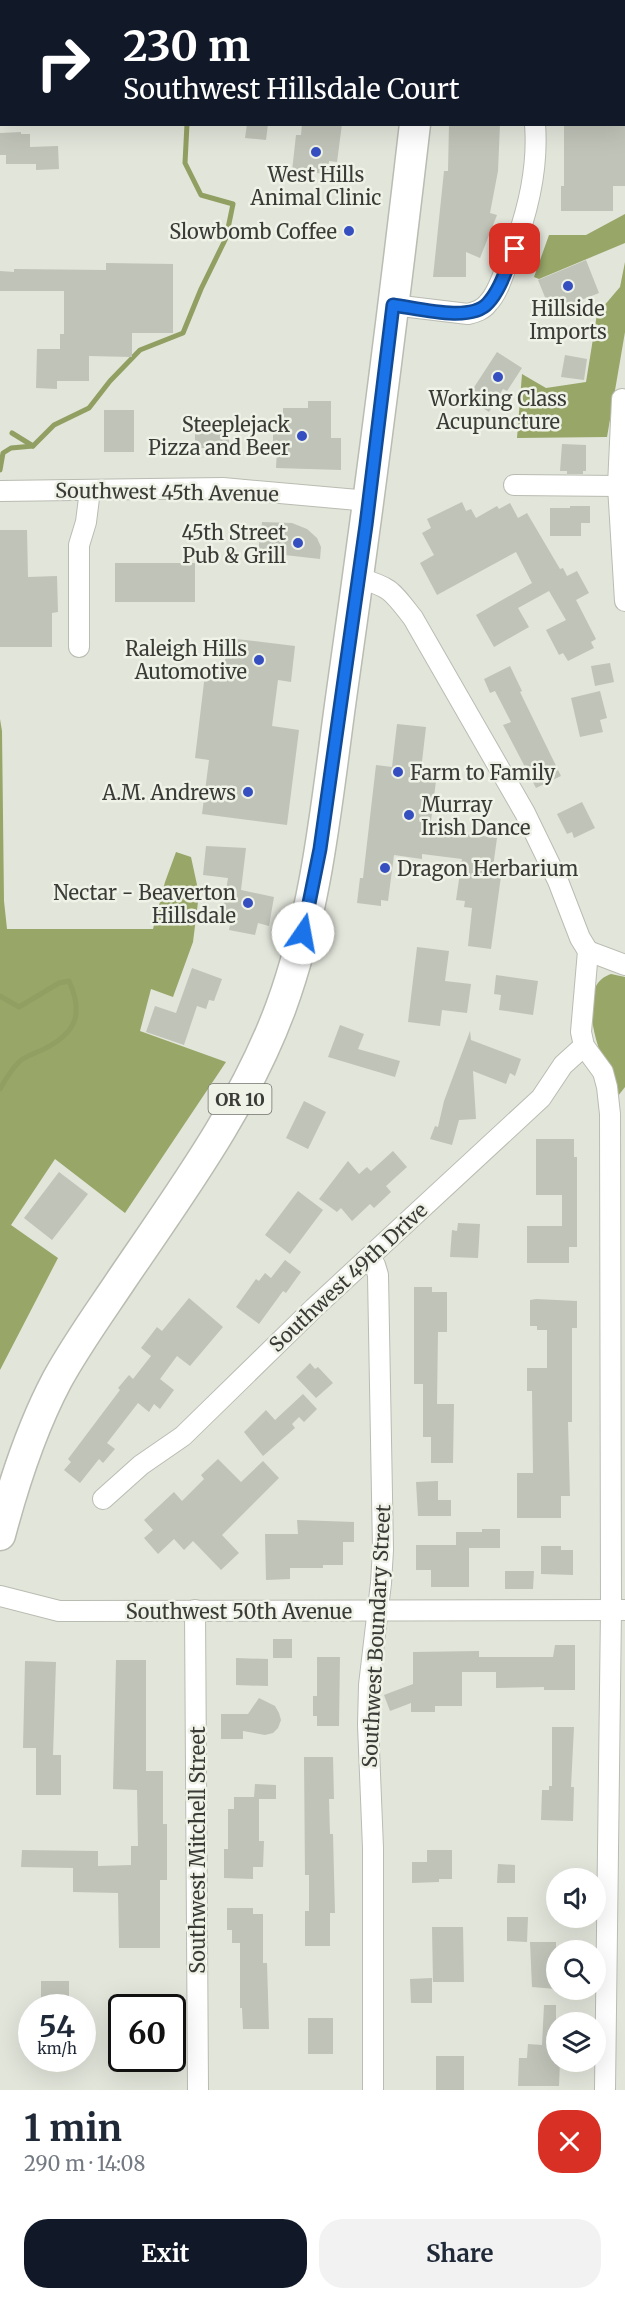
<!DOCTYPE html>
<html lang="en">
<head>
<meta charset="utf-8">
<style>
  :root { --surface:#fff; --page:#f2f2f3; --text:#1f2937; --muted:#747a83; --accent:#111827 }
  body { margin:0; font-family:Merriweather,serif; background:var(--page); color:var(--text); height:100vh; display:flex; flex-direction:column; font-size:22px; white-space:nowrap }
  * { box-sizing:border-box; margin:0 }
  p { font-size:20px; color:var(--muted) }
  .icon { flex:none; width:33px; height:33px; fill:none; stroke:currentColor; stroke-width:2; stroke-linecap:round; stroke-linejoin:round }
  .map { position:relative; height:2090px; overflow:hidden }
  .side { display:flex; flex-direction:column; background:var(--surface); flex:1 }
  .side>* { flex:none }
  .top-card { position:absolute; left:0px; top:0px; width:626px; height:126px; box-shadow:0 6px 24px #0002; background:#111827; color:#fff; overflow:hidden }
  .tools { position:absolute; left:546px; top:1868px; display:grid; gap:12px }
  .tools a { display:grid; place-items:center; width:60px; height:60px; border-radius:50%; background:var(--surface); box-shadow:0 6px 24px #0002; font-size:30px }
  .speed { position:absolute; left:18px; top:1994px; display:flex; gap:12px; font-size:30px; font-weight:700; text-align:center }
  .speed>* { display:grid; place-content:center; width:78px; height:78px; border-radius:50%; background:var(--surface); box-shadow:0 6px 24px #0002; line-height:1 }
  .speed small { font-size:15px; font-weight:400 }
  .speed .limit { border:3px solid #111; border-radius:9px; background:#fff; color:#111 }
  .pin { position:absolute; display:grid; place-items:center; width:51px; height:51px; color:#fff; margin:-26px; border-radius:12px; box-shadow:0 3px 9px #0006 }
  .me { position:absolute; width:66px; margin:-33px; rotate:12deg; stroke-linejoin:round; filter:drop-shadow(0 0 4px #0008) }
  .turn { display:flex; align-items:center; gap:21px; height:126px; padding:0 24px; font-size:27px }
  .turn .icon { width:78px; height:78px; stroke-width:2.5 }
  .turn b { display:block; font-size:42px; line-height:51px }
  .round { display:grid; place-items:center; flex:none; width:63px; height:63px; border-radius:24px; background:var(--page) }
  .head { display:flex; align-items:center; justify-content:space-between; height:102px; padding:0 24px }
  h1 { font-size:36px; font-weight:700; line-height:45px }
  .button { display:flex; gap:12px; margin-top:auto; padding:12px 24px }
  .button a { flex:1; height:69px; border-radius:24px; background:var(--accent); color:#fff; font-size:24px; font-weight:700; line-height:69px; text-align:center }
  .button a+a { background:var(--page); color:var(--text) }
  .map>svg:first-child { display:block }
</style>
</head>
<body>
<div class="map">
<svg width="625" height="2090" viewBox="0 0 625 2090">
  <rect width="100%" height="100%" fill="#e2e5da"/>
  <g fill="#98a668">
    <path d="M625,214V243L539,279L534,277L549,235H586Z"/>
    <path d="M625,262V332L607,437L517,438L522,374L546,388L586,382L597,314L620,287Z"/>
    <path d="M0,719L2,731L4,901L7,929H153L165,882L176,852L191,857L199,894L193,942L173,997L151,989L140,1031L226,1062L125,1213L55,1159L11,1225L58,1258L0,1370Z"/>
    <path d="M611,974L625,977V1087L618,1096C605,1069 569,988 611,974Z"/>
  </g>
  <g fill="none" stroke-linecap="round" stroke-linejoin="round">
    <g stroke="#929f62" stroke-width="5">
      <path d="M214,2V0"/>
      <path d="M12,433L33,446"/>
      <path d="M0,470L3,453L11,448L33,446L54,425L89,408L110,381L140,350L183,333L201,289L226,238L233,204L201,195L185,163L187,124"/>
      <path d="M0,996L19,1007L59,983L69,981C84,1014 76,1033 44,1049C36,1053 25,1056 19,1062C12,1069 5,1080 0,1089"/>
    </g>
  </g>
  <g fill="#c0c3b8">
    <path d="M247,124H268L266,140L245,138Z"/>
    <path d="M302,124H342L337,162L329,161L328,174L292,171L296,135H301Z"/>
    <path d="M449,124H500L498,171L490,213L497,215L480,258L466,252V277H433L444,171H448Z"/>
    <path d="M564,124H625V186H613V211H561V186H564Z"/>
    <path d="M21,132V134H30V147L58,146L59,169L36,170V164H6V155H0V133Z"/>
    <path d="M586,260L599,293L551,312L538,280Z"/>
    <path d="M106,263L173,264V333H132V357L89,356V381H57V389L36,388L37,349H60V334H64V291H0V271L14,272V269L106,270Z"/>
    <path d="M497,352L522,368L507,391L503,389L489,412L467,398Z"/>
    <path d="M565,355L587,359L584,380L561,377Z"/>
    <path d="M308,401H331V438H341V470L276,468L277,449H273V434L283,433V408H308Z"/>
    <rect x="104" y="410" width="30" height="42"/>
    <path d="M214,420H229V448H195V424H214Z"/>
    <path d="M562,444L586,445V471H583V474H567V471H560Z"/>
    <path d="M462,502L466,511L471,509L476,518L497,506L499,509L510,503L518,518L527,513L560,569L563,568L567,576L577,571L589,593L576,600L596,639L591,642L594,648L568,661L563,653L559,655L546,630L566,620L549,591L518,608L529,627L494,647L476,615L532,583L516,552L437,595L420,563L434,555L422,533L431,528L427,519Z"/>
    <path d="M570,506H590V523H581V536H550V508H570Z"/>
    <path d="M262,522L292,523L307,529L317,538L321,547L320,559L258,552Z"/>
    <path d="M0,530H27L28,577L57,576L58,612L52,613V647H0Z"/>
    <rect x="115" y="563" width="80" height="39"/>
    <path d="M228,638L295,646L291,682L278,680L272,726L299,730L287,825L202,814L209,760L195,758L205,674L223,677Z"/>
    <path d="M610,663L614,682L595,686L591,666Z"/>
    <path d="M510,666L522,691L520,692L561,776L536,788L503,725L511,722L495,691L490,693L484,679Z"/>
    <path d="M600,691L607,718L600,720L603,732L580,737L571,698Z"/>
    <path d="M397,724L426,727L420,779L436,781L430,829L497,838L493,867L502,869L491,949L468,946L472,908L464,907L465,901L456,900L462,859L422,854V859L394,855L388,901L381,900V906L357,903L360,878H363L376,765L392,767Z"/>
    <path d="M582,802L595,828L574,838L572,832L567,834L557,814Z"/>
    <path d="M206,846L246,848L241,890L274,897L269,926L258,923L255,935L229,930L231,920L221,918L228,878L203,875Z"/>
    <path d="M417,947L449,951L445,981L471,984L467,1013L442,1010L440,1026L408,1022Z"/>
    <path d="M192,968L222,979L214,1001L209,1000L206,1009L197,1006L184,1045L146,1032L155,1006L176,1013Z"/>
    <path d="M496,975L538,981L533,1015L499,1010L501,995L494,994Z"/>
    <path d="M340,1025L364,1034L358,1049L400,1061L395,1077L328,1057Z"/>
    <path d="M470,1031L471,1040L521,1059L515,1076L510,1073L506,1084L473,1071L476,1119L459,1120L452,1145L430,1139L435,1126L438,1127L444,1101Z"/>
    <path d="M304,1101L326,1112L308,1149L286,1138Z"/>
    <path d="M536,1139H574V1157H577V1247H569V1263H527V1226H562V1195H536Z"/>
    <path d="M393,1151L407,1167L386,1186L391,1192L374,1208L370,1204L352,1221L341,1208L337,1212L319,1199L348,1161L359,1174L367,1167L371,1171Z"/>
    <path d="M59,1172L88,1194L52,1240L24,1218Z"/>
    <path d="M298,1191L323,1210L290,1254L265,1235Z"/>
    <path d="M458,1223L480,1224L478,1258L450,1257L452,1230L457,1231Z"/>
    <path d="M285,1260L301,1272L286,1293L283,1291L259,1324L236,1307L256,1279L259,1281L265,1273L271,1278Z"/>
    <path d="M414,1287H432V1292H447V1332H438L437,1404H454L453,1463H431V1437H423V1384H414Z"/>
    <path d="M189,1298L223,1327L190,1366L177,1356L160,1379L174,1390L160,1409L154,1404L149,1412L138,1403L107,1443L115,1449L103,1463L99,1459L80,1483L64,1470L71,1462L68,1459L120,1390L118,1388L129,1375L133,1379L151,1356L141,1348L157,1327L162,1331Z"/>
    <path d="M536,1299L577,1301V1328H572V1422H568L570,1496H561V1518H517V1473H533L532,1391H527V1368H547V1330H537V1326H530V1300Z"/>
    <path d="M310,1363L315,1369L318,1367L333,1383L316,1398L296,1377Z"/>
    <path d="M303,1394L317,1409L304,1422L299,1417L292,1424L295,1428L263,1456L244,1432L266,1410L275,1420Z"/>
    <path d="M218,1459L241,1482L263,1461L279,1478L222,1535L239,1553L221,1570L193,1541L184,1550L174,1539L158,1554L144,1538L153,1530L144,1520L174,1492L182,1501L204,1479L201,1475Z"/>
    <path d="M438,1481V1500H451V1516H418L416,1482Z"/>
    <path d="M297,1520L354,1522V1542H343V1565H323V1568H290V1579L266,1580L265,1534H298Z"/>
    <path d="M482,1529H500V1548H469V1587H431V1570H416V1545H456V1532H482Z"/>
    <path d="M541,1546H561V1550H573V1575L541,1574Z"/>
    <path d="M505,1571H534L533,1589H505Z"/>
    <rect x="273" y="1639" width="19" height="19"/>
    <path d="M555,1645H575V1690H544V1687L496,1688V1672H462V1706H435V1712H411V1703L390,1711L384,1695L413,1684V1652L479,1651V1657H553Z"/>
    <path d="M317,1657H340L339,1726H317V1716H313V1696H317Z"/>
    <path d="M236,1658L268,1659V1686L236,1685Z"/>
    <path d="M116,1660H146V1771H163V1824H167V1880H160V1948H119L118,1893L73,1892V1868L21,1867L22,1850L98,1851V1866L131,1865V1846H138L137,1790L113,1789Z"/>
    <path d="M25,1661L56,1662L53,1755H61V1795H36V1748H23Z"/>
    <path d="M259,1698L275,1706L279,1713L281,1720L278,1728L273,1733L265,1735L243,1731V1739H221V1714H248Z"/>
    <path d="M552,1727H574L571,1787H574L573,1821L541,1820L542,1790H549V1786H552Z"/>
    <path d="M304,1757H333L334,1799H329L330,1834H333L335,1913H330V1946H305V1911H309V1875H305Z"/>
    <path d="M255,1784L276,1785V1799H259V1841H264L263,1867H253V1879L224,1878V1849H228V1809H234V1797H254Z"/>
    <path d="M427,1850H452V1879H439V1882L412,1883V1862H427Z"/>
    <path d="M498,1864L515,1865V1883H497Z"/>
    <path d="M227,1908H253V1914H263V1963H267L269,2029H243L242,2008H240V1943H232V1930H227Z"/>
    <path d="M507,1917H528L527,1942L507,1941Z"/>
    <path d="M432,1927H463L464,1982H433Z"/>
    <path d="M530,1942H556V1989L532,1987Z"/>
    <path d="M432,1978V2003H411L410,1979Z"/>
    <rect x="41" y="1981" width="28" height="26"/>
    <path d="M544,2005H556V2061H560L559,2086H518L519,2058H527L528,2044L542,2045Z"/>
    <rect x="308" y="2018" width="25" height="36"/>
    <rect x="436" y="2056" width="28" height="34"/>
  </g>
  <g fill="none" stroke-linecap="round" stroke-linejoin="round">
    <defs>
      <g id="minor">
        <path d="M511,0V2"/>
        <path d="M0,81H2"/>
        <path d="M393,305L468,314C476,312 483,310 488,303C496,295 501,281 505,270C525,224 539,175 535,124"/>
        <path d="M622,399L618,486L625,601"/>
        <path d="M514,485L618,486"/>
        <path d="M0,491L223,488L369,501"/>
        <path d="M358,578C391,587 392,591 413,618L525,813L558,881L580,938L588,951L581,1032L584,1046L603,1072L607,1087L610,1114L611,1610L605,2090"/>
        <path d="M79,647V545L86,522L90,490"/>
        <path d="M588,951L625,965"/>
        <path d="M369,1257L375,1265L378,1275L383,1550L381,1583L369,1685L368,1725L373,1848V2090"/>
        <path d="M103,1499L141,1465L183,1436L314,1308L541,1098L563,1065L584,1046"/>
        <path d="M0,1596L59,1611L625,1610"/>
        <path d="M195,1610L198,2090"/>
      </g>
      <g id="primary">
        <path d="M431,2V0"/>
        <path d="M0,1535C14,1482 31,1429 57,1380C76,1345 100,1312 122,1279C181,1192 244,1107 281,1007C318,906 327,797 342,691C369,502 393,314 415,124"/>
      </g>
    </defs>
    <use href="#minor" stroke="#b9bcb1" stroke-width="22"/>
    <use href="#primary" stroke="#b9bcb1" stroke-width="33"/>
    <use href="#minor" stroke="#fff" stroke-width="20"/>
    <use href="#primary" stroke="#fff" stroke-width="30"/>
  </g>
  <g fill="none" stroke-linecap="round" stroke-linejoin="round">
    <defs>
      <path id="route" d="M303,933L320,849L366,525L393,305C417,308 471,323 488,303C501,289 507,266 515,249"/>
    </defs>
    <use href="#route" stroke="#114b97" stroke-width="15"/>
    <use href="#route" stroke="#1a73e8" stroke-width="10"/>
  </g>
  <g fill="#354ec0" stroke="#eff2e7" stroke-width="2">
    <circle cx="316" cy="152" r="6"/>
    <circle cx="349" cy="231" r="6"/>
    <circle cx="568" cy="286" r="6"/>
    <circle cx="498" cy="377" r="6"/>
    <circle cx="302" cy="436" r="6"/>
    <circle cx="298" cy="543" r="6"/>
    <circle cx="259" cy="660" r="6"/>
    <circle cx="398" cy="772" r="6"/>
    <circle cx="248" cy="792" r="6"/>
    <circle cx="409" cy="815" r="6"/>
    <circle cx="385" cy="868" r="6"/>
    <circle cx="248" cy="903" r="6"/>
  </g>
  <g text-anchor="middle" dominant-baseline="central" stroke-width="5" stroke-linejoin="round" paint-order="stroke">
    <rect fill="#eff2e7" stroke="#70726c" stroke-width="1.5" x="208.5" y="1084" width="63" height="30" rx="4.5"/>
    <g font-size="18" font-weight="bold" fill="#3a3b37">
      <text x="240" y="1099">OR 10</text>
    </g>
    <g font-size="20" fill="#3a3b37" stroke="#eff2e7" text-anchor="end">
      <text x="316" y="174" text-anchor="middle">West Hills<tspan x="316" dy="23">Animal Clinic</tspan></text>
      <text x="337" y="231">Slowbomb Coffee</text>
      <text x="568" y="308" text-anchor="middle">Hillside<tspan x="568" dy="23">Imports</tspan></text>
      <text x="498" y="398" text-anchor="middle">Working Class<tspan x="498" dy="23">Acupuncture</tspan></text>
      <text x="290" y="424">Steeplejack<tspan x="290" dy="23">Pizza and Beer</tspan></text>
      <text x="286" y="532">45th Street<tspan x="286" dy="23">Pub &amp; Grill</tspan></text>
      <text x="247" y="648">Raleigh Hills<tspan x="247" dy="23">Automotive</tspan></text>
      <text x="410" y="772" text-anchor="start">Farm to Family</text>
      <text x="236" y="792">A.M. Andrews</text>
      <text x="421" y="804" text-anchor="start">Murray<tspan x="421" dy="23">Irish Dance</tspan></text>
      <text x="397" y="868" text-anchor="start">Dragon Herbarium</text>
      <text x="236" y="892">Nectar - Beaverton<tspan x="236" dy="23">Hillsdale</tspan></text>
    </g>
    <g font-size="20" fill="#3a3b37" stroke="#eff2e7">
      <text transform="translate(167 492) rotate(1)">Southwest 45th Avenue</text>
      <text transform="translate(348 1277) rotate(-43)">Southwest 49th Drive</text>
      <text x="239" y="1611">Southwest 50th Avenue</text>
      <text transform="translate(376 1636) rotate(-87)">Southwest Boundary Street</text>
      <text transform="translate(197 1850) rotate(-90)">Southwest Mitchell Street</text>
    </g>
  </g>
</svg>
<div class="tools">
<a><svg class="icon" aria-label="sound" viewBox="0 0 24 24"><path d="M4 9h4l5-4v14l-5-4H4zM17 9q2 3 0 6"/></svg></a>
<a><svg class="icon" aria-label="search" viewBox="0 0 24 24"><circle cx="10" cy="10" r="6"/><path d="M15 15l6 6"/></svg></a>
<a><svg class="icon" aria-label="layers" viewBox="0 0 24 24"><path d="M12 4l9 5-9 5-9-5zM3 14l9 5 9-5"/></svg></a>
</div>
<div class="speed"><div>54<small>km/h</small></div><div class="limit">60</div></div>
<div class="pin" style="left:515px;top:249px;background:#d93025"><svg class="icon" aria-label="arrive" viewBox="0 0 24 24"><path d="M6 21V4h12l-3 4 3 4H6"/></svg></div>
<svg class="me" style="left:303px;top:933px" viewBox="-20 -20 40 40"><circle r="19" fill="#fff"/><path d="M0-13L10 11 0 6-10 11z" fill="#1a73e8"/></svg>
<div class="top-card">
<div class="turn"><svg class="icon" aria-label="right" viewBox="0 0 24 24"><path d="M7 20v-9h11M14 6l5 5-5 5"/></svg><div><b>230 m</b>Southwest Hillsdale Court</div></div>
</div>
</div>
<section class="side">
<div class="head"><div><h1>1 min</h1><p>290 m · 14:08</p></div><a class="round" style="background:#d93025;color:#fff"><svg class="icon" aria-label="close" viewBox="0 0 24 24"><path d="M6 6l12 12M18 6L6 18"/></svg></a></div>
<div class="button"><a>Exit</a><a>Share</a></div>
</section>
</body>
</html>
